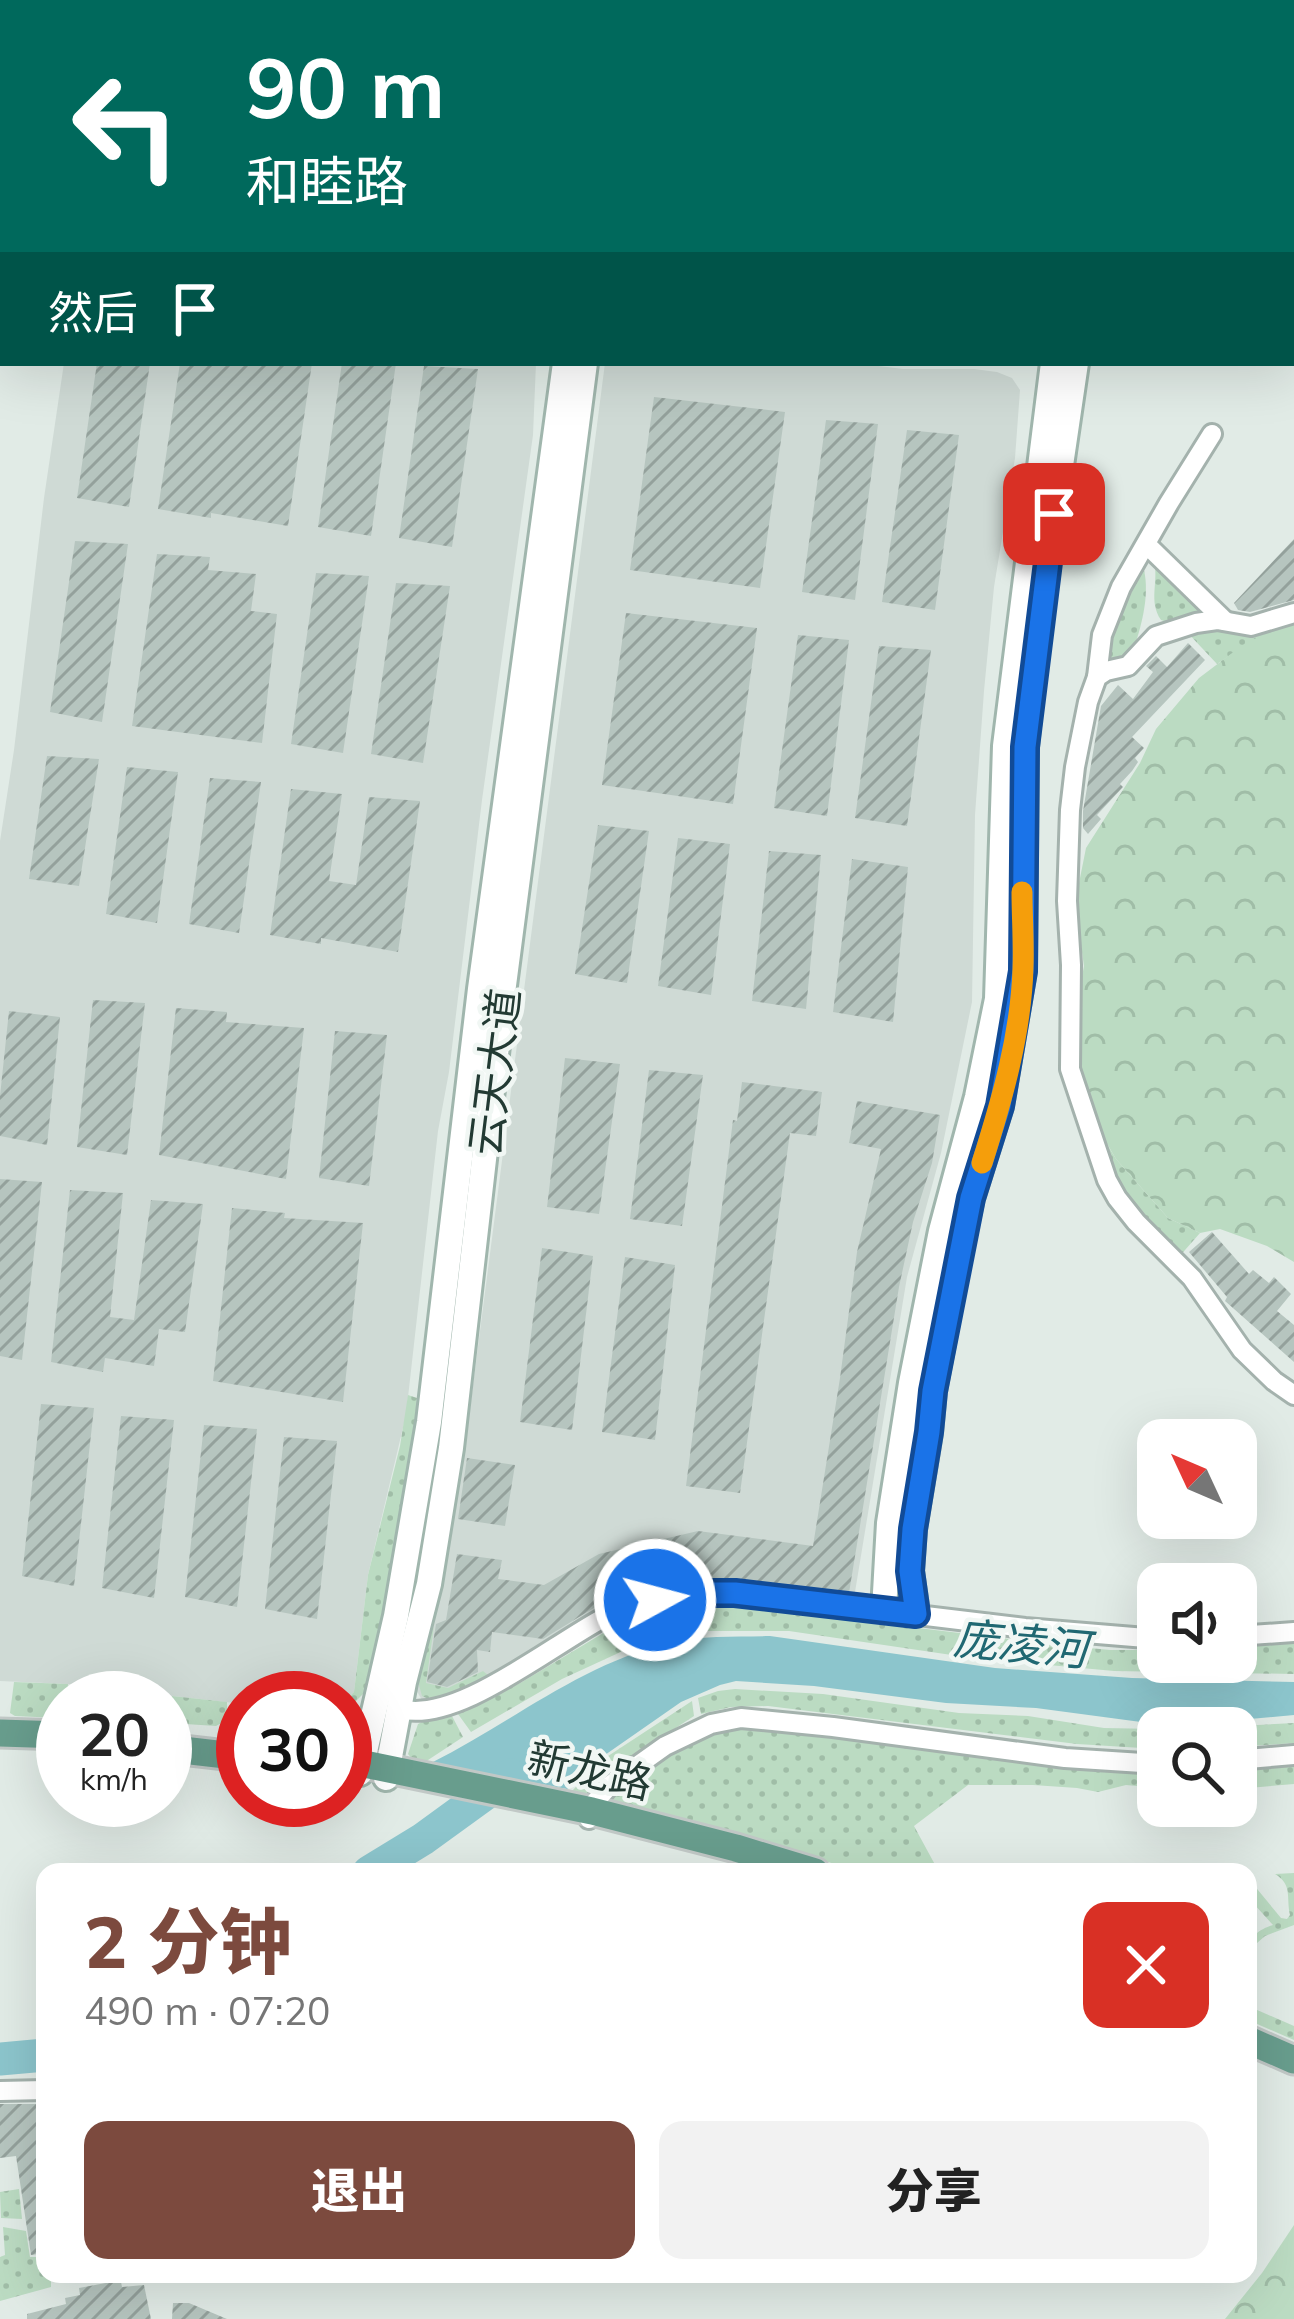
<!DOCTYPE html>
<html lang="zh">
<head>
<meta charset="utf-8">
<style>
  :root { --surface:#fff; --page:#f2f2f2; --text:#222; --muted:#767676; --accent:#7c4a3e }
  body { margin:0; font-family:Mulish,"Noto Sans SC",sans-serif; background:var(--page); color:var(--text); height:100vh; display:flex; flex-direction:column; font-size:45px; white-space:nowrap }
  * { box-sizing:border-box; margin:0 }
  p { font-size:39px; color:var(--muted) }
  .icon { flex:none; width:66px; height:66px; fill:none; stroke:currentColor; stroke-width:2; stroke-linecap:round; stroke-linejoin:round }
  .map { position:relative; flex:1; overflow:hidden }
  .panel { position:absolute; left:36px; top:1863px; width:1221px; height:420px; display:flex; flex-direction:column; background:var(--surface); border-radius:24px; box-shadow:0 12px 48px #0002 }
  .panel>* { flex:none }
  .guide { position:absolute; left:0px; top:0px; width:1296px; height:366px; box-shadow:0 12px 48px #0002; background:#00695c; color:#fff; overflow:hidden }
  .needle { width:78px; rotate:314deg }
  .tools { position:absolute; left:1137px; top:1419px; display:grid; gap:24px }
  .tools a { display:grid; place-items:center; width:120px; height:120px; border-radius:24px; background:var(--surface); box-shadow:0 12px 48px #0002; font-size:60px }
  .speed { position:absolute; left:36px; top:1671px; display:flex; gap:24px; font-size:60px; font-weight:700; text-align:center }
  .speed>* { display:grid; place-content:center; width:156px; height:156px; border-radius:50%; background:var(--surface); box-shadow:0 12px 48px #0002; line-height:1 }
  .speed small { font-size:30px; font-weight:400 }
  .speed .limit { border:18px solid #d22; background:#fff; color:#111 }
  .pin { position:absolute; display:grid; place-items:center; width:102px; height:102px; color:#fff; margin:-51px; border-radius:24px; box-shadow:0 6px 18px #0006 }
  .me { position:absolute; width:132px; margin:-66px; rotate:83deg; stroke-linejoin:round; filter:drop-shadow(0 0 9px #0008) }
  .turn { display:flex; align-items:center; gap:42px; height:252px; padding:0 48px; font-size:54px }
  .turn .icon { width:156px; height:156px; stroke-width:2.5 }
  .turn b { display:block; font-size:84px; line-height:102px }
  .then { display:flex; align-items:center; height:114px; padding:0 48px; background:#0003; gap:24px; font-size:45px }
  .round { display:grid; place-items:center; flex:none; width:126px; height:126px; border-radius:24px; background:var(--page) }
  .headline { display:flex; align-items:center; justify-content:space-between; height:204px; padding:0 48px }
  h1 { font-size:72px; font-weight:800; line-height:90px; color:var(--accent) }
  .cta { display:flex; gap:24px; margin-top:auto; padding:24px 48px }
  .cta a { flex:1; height:138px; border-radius:24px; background:var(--accent); color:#fff; font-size:48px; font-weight:800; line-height:138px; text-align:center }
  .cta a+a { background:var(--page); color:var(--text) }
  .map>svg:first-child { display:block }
</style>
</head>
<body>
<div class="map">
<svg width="1294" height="2319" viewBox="0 0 1294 2319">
  <defs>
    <pattern id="grass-dots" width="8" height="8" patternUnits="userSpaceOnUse" patternTransform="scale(3)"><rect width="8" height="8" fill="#bbdbc2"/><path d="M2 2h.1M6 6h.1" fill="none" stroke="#a0bda7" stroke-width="1.8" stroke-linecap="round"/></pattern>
    <pattern id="forest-crowns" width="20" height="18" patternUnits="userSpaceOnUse" patternTransform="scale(3)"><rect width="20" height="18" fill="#bbdbc2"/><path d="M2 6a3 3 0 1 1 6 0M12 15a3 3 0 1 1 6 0" fill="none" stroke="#a0bda7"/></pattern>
    <pattern id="building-hatch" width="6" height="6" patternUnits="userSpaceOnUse" patternTransform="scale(3)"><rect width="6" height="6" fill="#b6c5bf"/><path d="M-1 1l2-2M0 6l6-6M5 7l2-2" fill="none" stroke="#94a19c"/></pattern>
  </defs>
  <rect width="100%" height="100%" fill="#e1ebe6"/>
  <g fill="#cfdad5">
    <path d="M64,363H536L533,435L482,800L449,1072L438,1131L406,1415L368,1575L354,1692L345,1701V1698H243V1704L68,1684L0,1681V841L14,750L44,498Z"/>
    <path d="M605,363H854L903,369H974L997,372L1012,378L1020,390L1015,458L994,587L984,691L975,815L972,1002L941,1153L907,1277L854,1598L849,1600L712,1584L552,1642L467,1689L449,1697L423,1702L414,1686L432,1616L464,1455Z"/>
  </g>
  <g fill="url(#grass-dots)">
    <path d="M1154,561L1209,614L1170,623L1161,620C1148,601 1159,582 1154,561Z"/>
    <path d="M1139,569L1144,570C1150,596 1141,628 1132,654L1113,664L1107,660L1104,647Z"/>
    <path d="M1294,622L1265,632L1217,664L1186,631Z"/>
    <path d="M1102,1136L1116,1159L1168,1218L1200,1233L1178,1258L1129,1204L1112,1172Z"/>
    <path d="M408,1395L417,1398L414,1448L377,1646L364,1693L345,1712V1701L354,1692L368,1575L400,1446Z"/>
    <path d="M718,1604L1059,1645L1110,1650H1158V1662H1236V1647L1294,1643V1674L1114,1671L972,1658L789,1631H699L657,1638L638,1644L562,1679L471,1732L458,1714L522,1682L615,1626C648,1612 682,1604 718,1604Z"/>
    <path d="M434,1626L426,1683L448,1688L483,1671L489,1676L433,1701L422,1696L417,1678Z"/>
    <path d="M14,1682L68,1684L67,1698H63V1713L58,1718L15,1716L10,1713Z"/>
    <path d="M735,1689L823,1694L959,1713L1028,1716L1104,1728L1158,1729V1749L1077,1744L768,1706L731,1707L701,1714L698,1698L718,1691Z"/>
    <path d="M172,1696L227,1702V1720L216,1726L170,1723L168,1719Z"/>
    <path d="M692,1701L694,1716L613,1769L585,1797L571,1792L602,1760Z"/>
    <path d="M452,1716L463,1737L425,1762L412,1759L408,1754L418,1724L428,1719Z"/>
    <path d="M1294,1723V1743L1236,1747V1728H1199Z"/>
    <path d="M745,1726L1158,1772V1788L1126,1785L1098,1792L1077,1788L1033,1785H968L914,1826L939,1872H860L733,1832L606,1801C649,1764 688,1736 745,1726Z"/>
    <path d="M1294,1762V1784L1236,1789V1768Z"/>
    <path d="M1294,1873V1925L1265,1936L1248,1951C1248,1936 1261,1929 1273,1925L1253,1903H1248V1878L1281,1918L1287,1919L1290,1915C1286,1897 1293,1885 1275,1874Z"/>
    <path d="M1248,2006L1294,2026V2040L1248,2020Z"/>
    <path d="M19,2189L22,2219L1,2218L0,2192Z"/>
    <path d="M3,2227L26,2231L30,2257H45V2274H66L51,2277V2287L0,2301V2257L5,2255Z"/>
  </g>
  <g fill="url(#forest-crowns)">
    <path d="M1294,622V1262L1267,1246L1220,1229L1200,1233L1168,1218L1116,1159L1102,1135L1079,1072L1078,997L1084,966L1075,903L1086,848L1140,763L1156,729L1199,678L1240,647L1265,632Z"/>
    <path d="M1294,2225V2319H1225L1262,2273Z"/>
  </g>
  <path fill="#8cc5cc" d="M770,1636L995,1668L1132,1678L1294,1682V1715L1217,1722H1141L1036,1708L946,1703L814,1686L736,1681L720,1685L681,1702L592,1764L567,1789L431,1763C511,1723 581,1664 669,1643C702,1635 737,1637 770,1636Z"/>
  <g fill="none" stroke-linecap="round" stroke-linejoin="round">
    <g stroke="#8cc5cc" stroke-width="33">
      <path d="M369,1872L423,1839L511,1775"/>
      <path d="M0,2059L45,2055"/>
    </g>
  </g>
  <g fill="url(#building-hatch)">
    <path d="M97,363H150L129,507L77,498Z"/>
    <path d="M180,363H312L288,526L211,513V518L158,509Z"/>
    <path d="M342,363H396L371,536L318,527Z"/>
    <path d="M424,366L478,369L452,547L399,538Z"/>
    <path d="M654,397L785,412L760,588L630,570Z"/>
    <path d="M826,420L878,424L855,600L802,592Z"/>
    <path d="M907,430L959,435L935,610L882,602Z"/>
    <path d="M1294,539V600L1250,612L1238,610L1234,603Z"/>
    <path d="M75,541L128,544L102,722L50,712Z"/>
    <path d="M157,554L210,557L208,570L256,574L251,611L277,614L262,743L132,726Z"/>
    <path d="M316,573L369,576L343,753L291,744Z"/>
    <path d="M396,583L450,586L423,763L371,754Z"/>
    <path d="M626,613L757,628L733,804L602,785Z"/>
    <path d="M798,635L849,640L827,816L774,808Z"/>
    <path d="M1188,643L1205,660L1132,737L1144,748L1135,758L1138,762L1132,771L1120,784L1123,787L1097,815L1101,819L1088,834L1083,828V811L1101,706L1118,685L1133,699L1153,672L1146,666L1156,656L1167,667Z"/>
    <path d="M879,646L931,650L907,826L855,818Z"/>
    <path d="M47,756L99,759L79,886L29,879Z"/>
    <path d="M127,767L178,772L157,923L106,914Z"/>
    <path d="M210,778L261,782L239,933L189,924Z"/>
    <path d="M291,789L342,794L329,881L356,885L369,797L420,801L398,952L321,938V944L270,935Z"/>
    <path d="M598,825L649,831L627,983L575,974Z"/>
    <path d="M678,838L730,844L711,995L658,986Z"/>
    <path d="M769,851L821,855L806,1009L752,1001Z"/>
    <path d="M852,859L908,867L893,1022L833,1012Z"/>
    <path d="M93,1000L145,1003L127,1155L77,1147Z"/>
    <path d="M176,1008L227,1012L226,1022L304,1028L286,1179L159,1155Z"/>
    <path d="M9,1011L60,1017L47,1145L0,1136V1096Z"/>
    <path d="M335,1031L387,1035L369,1186L319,1178Z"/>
    <path d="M565,1058L620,1064L599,1214L547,1207Z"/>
    <path d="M649,1070L703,1075L682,1226L630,1219Z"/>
    <path d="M742,1082L822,1092L816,1136L790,1133L740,1493L686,1486L733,1120L737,1121Z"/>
    <path d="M857,1101L940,1115L932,1163L913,1222L899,1287L849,1593L736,1580L696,1579L655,1584L629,1591L602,1603L543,1639L492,1632L490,1652L477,1650L478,1672L447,1687L427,1682L436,1624L446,1620L457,1554L502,1560L498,1579L544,1585L599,1554L698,1531L813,1546L840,1378L857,1252L881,1149L849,1143Z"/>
    <path d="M0,1179L42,1182L22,1360L0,1356Z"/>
    <path d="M70,1190L123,1193L110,1317L134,1320L151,1200L203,1204L185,1332L159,1329L154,1366L105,1358L103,1372L51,1362Z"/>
    <path d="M232,1208L285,1213L284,1218L363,1223L343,1402L213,1381Z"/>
    <path d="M1212,1232L1249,1274L1253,1270L1269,1283L1274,1277L1291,1294L1277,1311L1294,1325V1362L1225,1301L1227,1297L1189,1252Z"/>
    <path d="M542,1248L593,1256L572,1430L520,1422Z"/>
    <path d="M625,1257L675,1265L655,1440L602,1432Z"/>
    <path d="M41,1404L94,1408L74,1586L22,1576Z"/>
    <path d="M121,1416L174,1420L154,1598L102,1588Z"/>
    <path d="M204,1425L257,1429L237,1607L185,1597Z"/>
    <path d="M284,1437L337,1441L317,1619L265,1609Z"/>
    <path d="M467,1458L515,1465L505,1526L458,1519Z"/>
    <path d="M0,2104H45V2253L31,2255L16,2156L0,2158Z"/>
    <path d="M111,2282H121L122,2287L144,2285L151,2319H27V2314L66,2304L65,2298L80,2295L79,2288Z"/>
    <path d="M173,2303H189L227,2319H172Z"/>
  </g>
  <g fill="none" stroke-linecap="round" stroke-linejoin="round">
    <defs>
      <g id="street">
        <path d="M1147,545L1225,621"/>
        <path d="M1294,613L1251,626L1217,620L1196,623L1156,636L1128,666L1106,671L1097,677L1088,702L1075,767L1070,810L1067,901L1071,965L1070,1069L1107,1180L1117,1198L1136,1222L1192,1278L1242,1350L1274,1381L1294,1395"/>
        <path d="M1097,677L1102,635L1121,587L1169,503L1212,434"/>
        <path d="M1236,1636L1294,1632"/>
        <path d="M400,1709C464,1726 571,1626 633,1604C665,1593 702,1591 735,1593L1025,1628L1158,1639"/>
        <path d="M1236,1760L1294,1755"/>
        <path d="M589,1819L595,1802L610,1785L665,1746L711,1724L741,1718L833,1727L1065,1758L1158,1764"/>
        <path d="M0,2091L45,2090"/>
      </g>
      <g id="secondary">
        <path d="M631,3L632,0"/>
        <path d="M1107,3V0"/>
        <path d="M1131,3V0"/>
        <path d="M884,1610L889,1523L911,1383L941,1231L977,1097L997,999L1005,746L1053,363"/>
        <path d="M916,1614L910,1571L913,1529L929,1433L933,1391L961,1242L971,1198L1000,1106L1023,971L1025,747L1036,636L1076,363"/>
        <path d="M360,1773L396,1616L429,1422L480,989L565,363"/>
        <path d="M386,1778L404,1682L429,1584L451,1448L503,993L585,363"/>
      </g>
      <g id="primary">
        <path d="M0,1733L63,1735"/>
        <path d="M165,1748L243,1757"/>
        <path d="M345,1760L592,1811L736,1848L815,1872"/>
        <path d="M1248,2040L1294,2060"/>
      </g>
    </defs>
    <use href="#street" stroke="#a4b2ad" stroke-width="24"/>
    <use href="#secondary" stroke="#a0b6ad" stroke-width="30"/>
    <use href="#primary" stroke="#c1c8c6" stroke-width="33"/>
    <use href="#street" stroke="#fff" stroke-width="18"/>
    <use href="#secondary" stroke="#fff" stroke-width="24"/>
    <use href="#primary" stroke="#689d8d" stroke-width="27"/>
  </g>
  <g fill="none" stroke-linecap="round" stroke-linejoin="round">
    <defs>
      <path id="route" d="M655,1600L696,1593H735L916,1614L910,1571L913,1529L929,1432L933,1391L971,1198L1000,1106L1023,971L1025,747L1054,514"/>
    </defs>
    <use href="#route" stroke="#114b97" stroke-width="30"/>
    <use href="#route" stroke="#1a73e8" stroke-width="21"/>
    <path stroke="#f59e0b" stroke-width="21" d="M982,1163C1002,1100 1021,1034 1023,968C1024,943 1022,917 1022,892"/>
  </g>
  <g text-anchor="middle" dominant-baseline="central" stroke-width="9" stroke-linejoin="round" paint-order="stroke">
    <g font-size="42" fill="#223a33" stroke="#f1f7f4">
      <text transform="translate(494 1072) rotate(-83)">云天大道</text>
      <text transform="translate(590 1770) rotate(13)">新龙路</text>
    </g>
    <g font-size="45" font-style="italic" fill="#206872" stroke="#f1f7f4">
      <text transform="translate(1021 1643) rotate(5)">庞凌河</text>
    </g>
  </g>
</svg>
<div class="tools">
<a><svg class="needle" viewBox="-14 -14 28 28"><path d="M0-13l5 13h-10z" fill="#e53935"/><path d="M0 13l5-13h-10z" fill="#767676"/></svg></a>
<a><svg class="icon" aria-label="sound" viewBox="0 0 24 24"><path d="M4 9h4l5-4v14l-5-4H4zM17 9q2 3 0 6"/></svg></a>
<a><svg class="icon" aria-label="search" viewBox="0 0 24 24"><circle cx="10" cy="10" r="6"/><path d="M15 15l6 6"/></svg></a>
</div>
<div class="speed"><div>20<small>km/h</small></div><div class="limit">30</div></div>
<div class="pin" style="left:1054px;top:514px;background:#d93025"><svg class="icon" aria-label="arrive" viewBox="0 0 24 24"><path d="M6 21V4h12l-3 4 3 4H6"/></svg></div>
<svg class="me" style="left:655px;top:1600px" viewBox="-20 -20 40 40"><circle r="17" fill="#1a73e8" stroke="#fff" stroke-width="3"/><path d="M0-11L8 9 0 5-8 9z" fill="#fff"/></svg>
<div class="guide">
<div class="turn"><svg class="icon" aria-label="left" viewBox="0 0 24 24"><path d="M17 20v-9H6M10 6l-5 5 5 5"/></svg><div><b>90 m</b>和睦路</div></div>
<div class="then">然后<svg class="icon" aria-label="arrive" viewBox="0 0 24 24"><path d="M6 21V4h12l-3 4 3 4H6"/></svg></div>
</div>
<section class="panel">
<div class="headline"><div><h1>2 分钟</h1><p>490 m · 07:20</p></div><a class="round" style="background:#d93025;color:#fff"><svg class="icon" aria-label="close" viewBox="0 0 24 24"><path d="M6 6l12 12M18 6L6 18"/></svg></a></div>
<div class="cta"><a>退出</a><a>分享</a></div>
</section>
</div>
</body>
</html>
